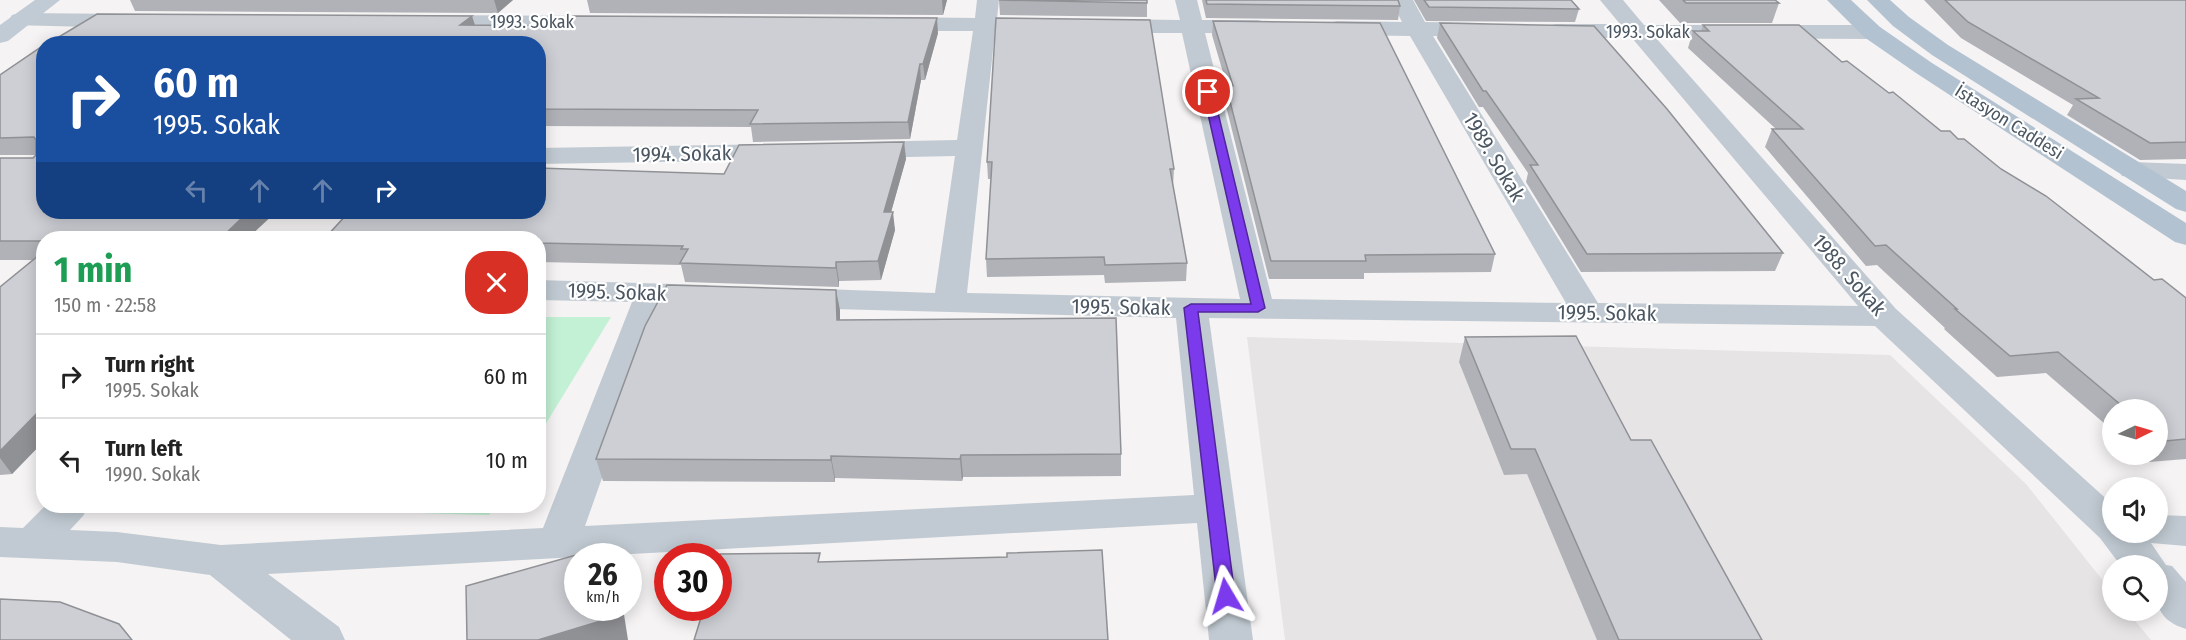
<!DOCTYPE html>
<html lang="en">
<head>
<meta charset="utf-8">
<style>
  :root { --surface:#fff; --page:#f2f2f2; --text:#222; --muted:#767676; --line:#e0e0e0 }
  body { margin:0; font-family:"Fira Sans Condensed",sans-serif; background:var(--page); color:var(--text); height:100vh; display:flex; flex-direction:column; font-size:22px; white-space:nowrap }
  * { box-sizing:border-box; margin:0 }
  p { font-size:20px; color:var(--muted) }
  .icon { flex:none; width:33px; height:33px; fill:none; stroke:currentColor; stroke-width:2; stroke-linecap:round; stroke-linejoin:round }
  .map { position:relative; flex:1; overflow:hidden }
  .panel { position:absolute; left:36px; top:231px; width:510px; height:282px; display:flex; flex-direction:column; background:var(--surface); border-radius:24px; box-shadow:0 3px 15px #0003 }
  .panel>* { flex:none }
  .hud { position:absolute; left:36px; top:36px; width:510px; height:183px; border-radius:24px; box-shadow:0 3px 15px #0003; background:#1a4fa0; color:#fff; overflow:hidden }
  .needle { width:39px; rotate:85deg }
  .fabs { position:absolute; left:2102px; top:399px; display:grid; gap:12px }
  .fabs a { display:grid; place-items:center; width:66px; height:66px; border-radius:50%; background:var(--surface); box-shadow:0 3px 15px #0003; font-size:30px }
  .speed { position:absolute; left:564px; top:543px; display:flex; gap:12px; font-size:30px; font-weight:700; text-align:center }
  .speed>* { display:grid; place-content:center; width:78px; height:78px; border-radius:50%; background:var(--surface); box-shadow:0 3px 15px #0003; line-height:1 }
  .speed small { font-size:15px; font-weight:400 }
  .speed .limit { border:9px solid #d22; background:#fff; color:#111 }
  .pin { position:absolute; display:grid; place-items:center; width:51px; height:51px; color:#fff; margin:-26px; border:3px solid #fff; border-radius:50%; box-shadow:0 2px 6px #0007 }
  .me { position:absolute; width:66px; margin:-33px; rotate:353deg; stroke-linejoin:round; filter:drop-shadow(0 0 4px #0008) }
  .turn { display:flex; align-items:center; gap:21px; height:126px; padding:0 18px; font-size:27px }
  .turn .icon { width:78px; height:78px; stroke-width:2.5 }
  .turn b { display:block; font-size:42px; line-height:51px }
  .lanes { display:flex; align-items:center; height:57px; padding:0 18px; background:#0003; justify-content:center; gap:30px; direction:ltr }
  .lanes .off { opacity:.35 }
  .round { display:grid; place-items:center; flex:none; width:63px; height:63px; border-radius:24px; background:var(--page) }
  .summary { display:flex; align-items:center; justify-content:space-between; height:102px; padding:0 18px }
  h1 { font-size:36px; font-weight:700; line-height:45px; color:#1e9e55 }
  ul { padding:0; list-style:none }
  li { display:flex; align-items:center; gap:18px; height:84px; padding:0 18px; border-top:2px solid var(--line) }
  li div { flex:1 }
  li b { display:block; font-size:22px }
  li em { font-style:normal }
  .map>svg:first-child { display:block }
</style>
</head>
<body>
<div class="map">
<svg width="2186" height="640" viewBox="0 0 2186 640">
  <rect width="100%" height="100%" fill="#f5f3f3"/>
  <path fill="#e6e4e5" d="M1247,337L1890,355L2026,484L2112,592V610L2127,611L2151,640H1285Z"/>
  <g fill="#c3f1d5">
    <path d="M539,317H611L539,435L538,317Z"/>
    <path d="M168,506H495L489,515Z"/>
  </g>
  <g fill="none" stroke-linecap="round" stroke-linejoin="round">
    <g fill="#c1cad2" fill-rule="evenodd">
      <path d="M977,0H999L997,18L1047,20L1050,25L1047,30L995,31L967,293L1240,299L1182,33H1106L1098,31L1095,26L1098,21L1106,19L1180,20L1175,0H1197L1202,20H1258L1266,22L1269,27L1266,32L1258,34L1205,33L1272,299L1566,303L1410,36L1337,35L1329,33L1326,28L1329,23L1337,21L1402,22L1391,0H1413L1425,22L1483,23L1491,25L1494,30L1491,35L1483,37L1433,36L1598,303L1858,306L1632,38H1556L1548,36L1545,31L1548,26L1556,24H1620L1600,0H1623L1644,25H1872L1880,27L1883,32L1880,37L1872,39L1656,38L1896,309L2112,504V532H2157V515L2186,516V546L2151,543L2166,565L2172,566L2186,582V629C2151,618 2157,597 2157,566H2121L2100,538L1875,326L1209,318L1253,640H1209L1197,523L268,574L339,627L345,640H291L210,575L117,562L0,557V527L23,528L45,506H89L83,516L70,530L117,532L221,545L543,528L632,302L538,300V280L706,285L717,288L722,295L717,302L706,305L664,303L585,526L1194,495L1176,318L794,308L783,305L778,298L783,291L794,288L935,293L955,156L860,158L851,156L847,150L851,144L860,142L957,140L973,31H893L885,29L882,24L885,19L893,17L975,18Z"/>
      <path d="M20,13L130,14L138,16L141,21L138,26L130,28L12,25L9,20L12,15Z"/>
      <path d="M428,15L613,16L621,18L624,23L621,28L613,30L428,29L420,27L417,22L420,17Z"/>
      <path d="M779,144L789,146L792,152L789,158L779,160L538,164V148Z"/>
      <path d="M2132,162L2186,164V180L2122,176L2118,170L2122,164Z"/>
    </g>
    <path fill="#c1cbd6" fill-rule="evenodd" d="M35,0H60L8,41L0,43V25Z"/>
    <g fill="#b3c2d1" fill-rule="evenodd">
      <path d="M1827,0H1851L1880,27L1932,63L2186,223V245L2175,242L1916,73L1864,37Z"/>
      <path d="M1867,0H1890L1909,17L1948,45L2186,191V212L2176,209L1932,55L1893,26Z"/>
    </g>
  </g>
  <g fill="#b0b2b7">
    <path d="M130,0H513L498,13L135,11Z"/>
    <path d="M587,0H947L943,15L590,13Z"/>
    <path d="M999,0L1147,3V17L1000,15Z"/>
    <path d="M1202,0H1398L1400,6L1398,20L1206,18Z"/>
    <path d="M1414,0H1571L1579,9L1575,22L1426,21Z"/>
    <path d="M1659,0H1775L1779,3L1772,23H1680Z"/>
    <path d="M1924,0H2186V159L2140,160L2067,115L2073,105L1961,38Z"/>
    <path d="M1213,21L1495,254L1491,272L1364,273V279H1269L1225,102L1226,86H1227L1212,35Z"/>
    <path d="M1440,23L1783,253L1775,271L1581,272L1526,182L1528,173L1483,107H1479L1437,38Z"/>
    <path d="M475,25L938,33L925,80H921L910,139L753,142L751,127L538,126V44Z"/>
    <path d="M1703,25L1842,62L1941,131L1958,139L2154,280L2186,298V459L2149,462L2140,454H2157V410H2112V430L2046,373L1997,377L1944,329L1945,328L1877,265L1866,266L1765,147L1772,129H1776L1688,48L1693,31H1701Z"/>
    <path d="M0,75L248,238H44V441L12,474L0,475V287L33,260H0V158H33L36,155H0Z"/>
    <path d="M904,142L906,159L891,212L895,230L881,280L839,281V287L685,282L681,265L538,262V238L724,174Z"/>
    <path d="M987,162L1174,169L1173,186L1187,263L1186,281L1105,283L1104,275L987,277L986,259L991,179H988Z"/>
    <path d="M840,310V320L1121,454V476L963,477L962,481L835,478V482L603,481L596,459Z"/>
    <path d="M1465,337L1631,440L1762,640H1597L1527,474L1504,475L1459,362Z"/>
  </g>
  <g fill="#909195">
    <path d="M494,0H513L498,13Z"/>
    <path d="M942,0H947L943,15Z"/>
    <path d="M472,16L477,31L460,25Z"/>
    <path d="M937,18L938,33L925,80L923,64Z"/>
    <path d="M920,64L921,80L910,139L908,122Z"/>
    <path d="M904,142L906,159L886,230L884,212Z"/>
    <path d="M248,212H276L248,238H221Z"/>
    <path d="M893,212L895,230L881,280L878,261Z"/>
    <path d="M836,262L839,281V287L836,268Z"/>
    <path d="M836,290L840,310V341L837,320Z"/>
    <path d="M44,406V441L12,474L0,458V451Z"/>
    <path d="M961,455L963,477L962,481L960,459Z"/>
    <path d="M831,456L835,478V482L831,460Z"/>
    <path d="M616,608H623L628,640H538Z"/>
  </g>
  <g fill="#cdcfd5" stroke="#909195" stroke-width="1.5">
    <path d="M999,0H1147V3Z"/>
    <path d="M1206,0H1398L1400,6L1207,4Z"/>
    <path d="M1424,0H1571L1579,9L1429,7Z"/>
    <path d="M1683,0H1775L1779,3H1686Z"/>
    <path d="M1945,0H2186V142L2150,143L2076,99L2099,98L1968,22Z"/>
    <path d="M97,14L472,16L460,25L565,26L573,16L937,18L923,64H920L908,122L750,124L758,110L538,109V44H47Z"/>
    <path d="M996,18L1150,20L1174,169H1170L1187,263L1105,265L1104,257L986,259L992,162H987Z"/>
    <path d="M1213,21L1380,23L1495,254L1365,255L1366,261H1271L1226,86H1233Z"/>
    <path d="M1440,23L1594,26L1667,109L1783,253L1587,254L1530,165H1538L1486,91H1483Z"/>
    <path d="M1703,25H1799L1842,62L1847,61L1889,93L1893,92L1941,131H1950L1958,139H1964L2001,169L2046,196L2154,280L2162,279L2186,298V439L2165,441L2157,434V410H2127L2058,352L2010,356L1955,309H1957L1886,245L1875,246L1772,129H1803L1693,31H1709Z"/>
    <path d="M44,45V212H248L221,238H44V241H0V158H33L36,155V140L34,137L0,138V75Z"/>
    <path d="M904,142L884,212H893L878,261L836,262V268L680,263L688,249H681L683,246L538,243V238H325L349,212H538V168L724,174L739,145Z"/>
    <path d="M44,251V406L0,451V287Z"/>
    <path d="M667,285L836,290L837,320L1116,318L1121,454L961,455L960,459L831,456V460L596,459L645,326Z"/>
    <path d="M1576,336L1631,440H1651L1762,640H1619L1535,449H1511L1465,337Z"/>
    <path d="M608,546L609,556H578V608H616L617,616L538,640H467L466,586Z"/>
    <path d="M1102,550L1108,640H694L704,608H718V560L720,554L820,553L818,562L1007,557V553Z"/>
    <path d="M0,599L60,602L119,624L132,640H0Z"/>
  </g>
  <path fill="#7c3aed" stroke="#51269a" stroke-width="1.5" d="M1208,88L1213,92L1265,308L1258,312H1198L1235,596L1232,601L1226,603L1220,601L1217,596L1184,308L1191,304H1251L1203,92Z"/>
  <g text-anchor="middle" dominant-baseline="central" stroke-width="4.5" stroke-linejoin="round" paint-order="stroke">
    <g font-size="18" fill="#4a5661" stroke="#fff">
      <text x="532" y="22">1993. Sokak</text>
      <text x="1648" y="32">1993. Sokak</text>
      <text transform="translate(2009 122) rotate(32)">İstasyon Caddesi</text>
    </g>
    <g font-size="21" fill="#4a5661" stroke="#fff">
      <text transform="translate(682 154) rotate(-1)">1994. Sokak</text>
      <text transform="translate(1494 157) rotate(59)">1989. Sokak</text>
      <text transform="translate(1849 275) rotate(49)">1988. Sokak</text>
      <text transform="translate(617 292) rotate(2)">1995. Sokak</text>
      <text transform="translate(1121 307) rotate(1)">1995. Sokak</text>
      <text transform="translate(1607 313) rotate(1)">1995. Sokak</text>
    </g>
  </g>
</svg>
<div class="fabs">
<a><svg class="needle" viewBox="-14 -14 28 28"><path d="M0-13l5 13h-10z" fill="#e53935"/><path d="M0 13l5-13h-10z" fill="#767676"/></svg></a>
<a><svg class="icon" aria-label="sound" viewBox="0 0 24 24"><path d="M4 9h4l5-4v14l-5-4H4zM17 9q2 3 0 6"/></svg></a>
<a><svg class="icon" aria-label="search" viewBox="0 0 24 24"><circle cx="10" cy="10" r="6"/><path d="M15 15l6 6"/></svg></a>
</div>
<div class="speed"><div>26<small>km/h</small></div><div class="limit">30</div></div>
<div class="pin" style="left:1208px;top:92px;background:#d93025"><svg class="icon" aria-label="arrive" viewBox="0 0 24 24"><path d="M6 21V4h12l-3 4 3 4H6"/></svg></div>
<svg class="me" style="left:1226px;top:596px" viewBox="-20 -20 40 40"><path d="M0-17L14 15 0 8-14 15z" fill="#7c3aed" stroke="#fff" stroke-width="4"/></svg>
<div class="hud">
<div class="turn"><svg class="icon" aria-label="right" viewBox="0 0 24 24"><path d="M7 20v-9h11M14 6l5 5-5 5"/></svg><div><b>60 m</b>1995. Sokak</div></div>
<div class="lanes"><svg class="icon off" aria-label="left" viewBox="0 0 24 24"><path d="M17 20v-9H6M10 6l-5 5 5 5"/></svg><svg class="icon off" aria-label="ahead" viewBox="0 0 24 24"><path d="M12 20V5M6 11l6-6 6 6"/></svg><svg class="icon off" aria-label="ahead" viewBox="0 0 24 24"><path d="M12 20V5M6 11l6-6 6 6"/></svg><svg class="icon" aria-label="right" viewBox="0 0 24 24"><path d="M7 20v-9h11M14 6l5 5-5 5"/></svg></div>
</div>
<section class="panel">
<div class="summary"><div><h1>1 min</h1><p>150 m · 22:58</p></div><a class="round" style="background:#d93025;color:#fff"><svg class="icon" aria-label="close" viewBox="0 0 24 24"><path d="M6 6l12 12M18 6L6 18"/></svg></a></div>
<ul>
<li><svg class="icon" aria-label="right" viewBox="0 0 24 24"><path d="M7 20v-9h11M14 6l5 5-5 5"/></svg><div><b>Turn right</b><p>1995. Sokak</p></div><em>60 m</em></li>
<li><svg class="icon" aria-label="left" viewBox="0 0 24 24"><path d="M17 20v-9H6M10 6l-5 5 5 5"/></svg><div><b>Turn left</b><p>1990. Sokak</p></div><em>10 m</em></li>
</ul>
</section>
</div>
</body>
</html>
